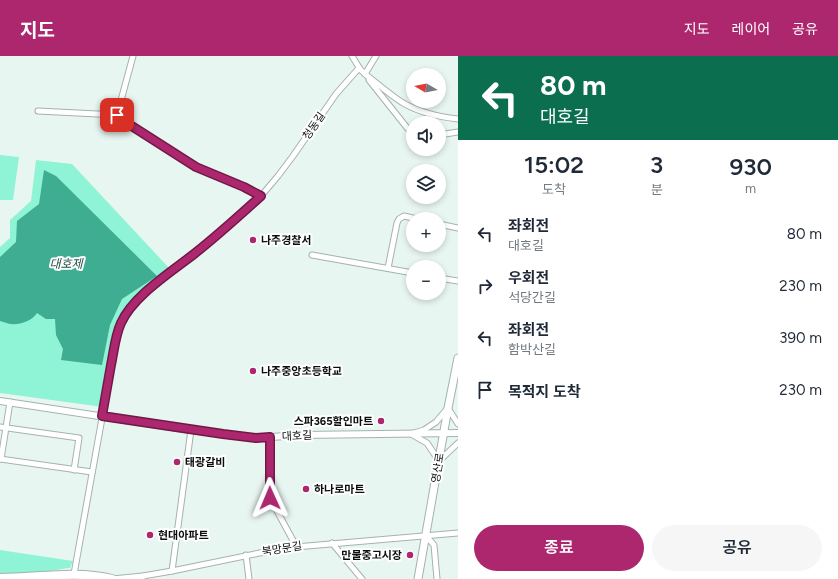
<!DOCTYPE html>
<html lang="ko">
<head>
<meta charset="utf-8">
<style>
  :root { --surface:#fff; --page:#f6f6f7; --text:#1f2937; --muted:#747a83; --accent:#ac276e }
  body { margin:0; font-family:Figtree,"Noto Sans KR",sans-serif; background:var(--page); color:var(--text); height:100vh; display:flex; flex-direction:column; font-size:15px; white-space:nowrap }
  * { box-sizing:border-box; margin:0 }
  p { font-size:13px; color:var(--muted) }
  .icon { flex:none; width:22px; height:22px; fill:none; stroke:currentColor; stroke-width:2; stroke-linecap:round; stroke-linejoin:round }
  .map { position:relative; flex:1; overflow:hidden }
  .details { display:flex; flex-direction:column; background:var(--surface); width:380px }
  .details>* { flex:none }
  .banner { background:#0b6e4f; color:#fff; overflow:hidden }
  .needle { width:26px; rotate:279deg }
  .tools { position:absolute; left:406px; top:12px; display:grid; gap:8px }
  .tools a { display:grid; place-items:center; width:40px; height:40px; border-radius:50%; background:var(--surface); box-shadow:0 2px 6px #0003; font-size:20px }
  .pin { position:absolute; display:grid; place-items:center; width:34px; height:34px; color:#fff; margin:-17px; border-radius:8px; box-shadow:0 2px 6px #0006 }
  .me { position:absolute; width:44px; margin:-22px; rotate:359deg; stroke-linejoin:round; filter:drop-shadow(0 0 3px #0008) }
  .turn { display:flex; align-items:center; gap:14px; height:84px; padding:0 16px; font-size:18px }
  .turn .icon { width:52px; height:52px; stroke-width:2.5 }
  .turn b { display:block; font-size:28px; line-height:34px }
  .eta { display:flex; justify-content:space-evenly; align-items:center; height:68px; text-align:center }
  .eta b { font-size:24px; font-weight:600; line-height:28px }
  .cta { display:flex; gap:8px; margin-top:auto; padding:8px 16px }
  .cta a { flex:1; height:46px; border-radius:24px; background:var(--accent); color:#fff; font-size:16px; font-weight:600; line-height:46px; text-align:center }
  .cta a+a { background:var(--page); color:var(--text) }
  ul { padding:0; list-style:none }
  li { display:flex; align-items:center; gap:12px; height:52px; padding:0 16px }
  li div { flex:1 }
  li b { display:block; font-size:15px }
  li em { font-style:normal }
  header { display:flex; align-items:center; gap:24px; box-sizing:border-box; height:56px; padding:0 20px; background:var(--accent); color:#fff }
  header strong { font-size:19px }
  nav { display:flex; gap:22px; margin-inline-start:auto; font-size:14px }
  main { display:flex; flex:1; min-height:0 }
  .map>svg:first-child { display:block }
</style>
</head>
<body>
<header>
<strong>지도</strong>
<nav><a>지도</a><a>레이어</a><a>공유</a></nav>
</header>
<main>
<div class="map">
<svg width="458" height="523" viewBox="0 0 458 523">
  <rect width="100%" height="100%" fill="#e8f6f1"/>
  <g fill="#8ff3d5">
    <path d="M0,99L19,101L13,144H0Z"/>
    <path d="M36,104L72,108L170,213C157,223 141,233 131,246C124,254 119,264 116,273L103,351L0,337V191L10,182V164L31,145Z"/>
    <path d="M0,494L73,505L70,512H68L38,517L0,520Z"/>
  </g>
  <path fill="#3ead91" d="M44,114L56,120L157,220L122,243L110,269L102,309L61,304L63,293L56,279L55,263H46L37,257C32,265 20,269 10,268C7,267 3,266 0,265V201L16,186L17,165L39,148Z"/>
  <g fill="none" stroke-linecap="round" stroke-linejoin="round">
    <defs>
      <g id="minor">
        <path d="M352,0L360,13"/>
        <path d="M359,12C365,19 373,24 380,30C388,36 396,43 405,48C421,57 440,61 458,63"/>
        <path d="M365,18L376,0"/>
        <path d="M369,24L408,73L413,77"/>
        <path d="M38,55L117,59L133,0"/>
        <path d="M117,59L127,67L196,111L244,131L261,140"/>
        <path d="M439,79L458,76"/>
        <path d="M439,168L458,172"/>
        <path d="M312,199L413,217"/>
        <path d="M388,212L397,167L399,163L404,160L417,163"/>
        <path d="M439,222L458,225"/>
        <path d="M458,368L448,352L436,366L424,374L411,378L427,387L439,405L458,387"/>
        <path d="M0,371L79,382L74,414"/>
        <path d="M269,381L270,442L296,490"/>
        <path d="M0,403L92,416"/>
        <path d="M1,403L10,346"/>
        <path d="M426,480L434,489L437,523"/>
        <path d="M332,487L362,523"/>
        <path d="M246,499L249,523"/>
        <path d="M172,515L191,374"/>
        <path d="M74,518L115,290L121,267L125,259L135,246L166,220L195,198L242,158L261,140L278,120L293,100L336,38L359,12"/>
        <path d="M112,523L143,520"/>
        <path d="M142,523L143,520L172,515L284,492L458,477"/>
      </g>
      <path id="tertiary" d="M0,345L191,374L256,382L301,379L458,377"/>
      <path id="secondary" d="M418,523L448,352L458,302"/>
      <path id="primary" d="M0,522C38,522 75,514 112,523"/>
    </defs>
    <use href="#minor" stroke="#a5b2ae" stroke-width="7"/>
    <use href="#tertiary" stroke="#a5b2ae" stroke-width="8"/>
    <use href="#secondary" stroke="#a5b2ae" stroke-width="9"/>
    <use href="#primary" stroke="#a5b2ae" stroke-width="10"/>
    <use href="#minor" stroke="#fff" stroke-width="5"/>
    <use href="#tertiary" stroke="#fff" stroke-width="6"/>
    <use href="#secondary" stroke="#fff" stroke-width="7"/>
    <use href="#primary" stroke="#fff" stroke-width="8"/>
  </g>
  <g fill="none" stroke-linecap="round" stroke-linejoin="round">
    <defs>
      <path id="route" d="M117,59L127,67L196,111L244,131L261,140C239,160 217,180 194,198C171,216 133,240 121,267C115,280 114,295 111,309C108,326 105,343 102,360L223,378L256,382L270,381V442"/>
    </defs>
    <use href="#route" stroke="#701948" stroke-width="10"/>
    <use href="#route" stroke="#ac276e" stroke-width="7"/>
  </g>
  <g fill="#ac276e" stroke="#fff" stroke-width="1.5">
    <circle cx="253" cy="184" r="4"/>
    <circle cx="253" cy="315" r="4"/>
    <circle cx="381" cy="365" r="4"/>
    <circle cx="177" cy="406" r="4"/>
    <circle cx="306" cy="433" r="4"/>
    <circle cx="150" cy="479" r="4"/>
    <circle cx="410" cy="499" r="4"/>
  </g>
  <g text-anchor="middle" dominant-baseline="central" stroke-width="4" stroke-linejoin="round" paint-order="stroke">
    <g font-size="11" fill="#0a0f0d" stroke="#fff">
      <text transform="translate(314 70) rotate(-55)">청동길</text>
      <text transform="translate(297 380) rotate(-3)">대호길</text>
      <text transform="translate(438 412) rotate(-81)">영산로</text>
      <text transform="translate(282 493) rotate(-9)">북망문길</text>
    </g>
    <g font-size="11" font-weight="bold" fill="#0a0f0d" stroke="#fff" text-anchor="start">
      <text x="261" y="184">나주경찰서</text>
      <text x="261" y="315">나주중앙초등학교</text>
      <text x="373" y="365" text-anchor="end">스파365할인마트</text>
      <text x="185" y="406">태광갈비</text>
      <text x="314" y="433">하나로마트</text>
      <text x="158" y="479">현대아파트</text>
      <text x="402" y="499" text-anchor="end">만물중고시장</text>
    </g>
    <g font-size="12" font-style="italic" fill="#235144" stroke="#fff">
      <text x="66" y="208">대호제</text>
    </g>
  </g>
</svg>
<div class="tools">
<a><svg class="needle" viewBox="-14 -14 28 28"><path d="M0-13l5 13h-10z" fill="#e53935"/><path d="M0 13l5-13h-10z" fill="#747a83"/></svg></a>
<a><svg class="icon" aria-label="sound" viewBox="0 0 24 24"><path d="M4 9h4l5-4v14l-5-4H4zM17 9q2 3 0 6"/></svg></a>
<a><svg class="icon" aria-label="layers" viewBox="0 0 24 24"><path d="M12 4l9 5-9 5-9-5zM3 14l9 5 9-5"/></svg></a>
<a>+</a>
<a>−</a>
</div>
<div class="pin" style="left:117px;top:59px;background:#d93025"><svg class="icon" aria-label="arrive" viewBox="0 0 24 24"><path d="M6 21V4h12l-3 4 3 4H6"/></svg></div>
<svg class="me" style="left:270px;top:442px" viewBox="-20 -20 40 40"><path d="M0-17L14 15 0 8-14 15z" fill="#ac276e" stroke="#fff" stroke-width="4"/></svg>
</div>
<section class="details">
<div class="banner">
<div class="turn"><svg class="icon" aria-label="left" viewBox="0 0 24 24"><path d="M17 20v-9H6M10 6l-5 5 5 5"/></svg><div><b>80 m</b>대호길</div></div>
</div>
<div class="eta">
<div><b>15:02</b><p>도착</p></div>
<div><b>3</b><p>분</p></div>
<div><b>930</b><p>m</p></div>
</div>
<ul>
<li><svg class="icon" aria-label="left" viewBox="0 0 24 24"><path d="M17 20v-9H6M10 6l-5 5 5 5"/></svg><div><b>좌회전</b><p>대호길</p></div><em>80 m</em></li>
<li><svg class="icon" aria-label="right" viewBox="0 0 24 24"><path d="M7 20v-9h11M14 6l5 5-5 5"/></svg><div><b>우회전</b><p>석당간길</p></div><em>230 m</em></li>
<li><svg class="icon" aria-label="left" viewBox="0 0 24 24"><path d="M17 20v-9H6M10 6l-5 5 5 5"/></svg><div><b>좌회전</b><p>함박산길</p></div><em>390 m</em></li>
<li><svg class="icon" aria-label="arrive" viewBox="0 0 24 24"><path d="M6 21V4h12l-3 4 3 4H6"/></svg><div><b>목적지 도착</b></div><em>230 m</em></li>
</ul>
<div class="cta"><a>종료</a><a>공유</a></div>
</section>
</main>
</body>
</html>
